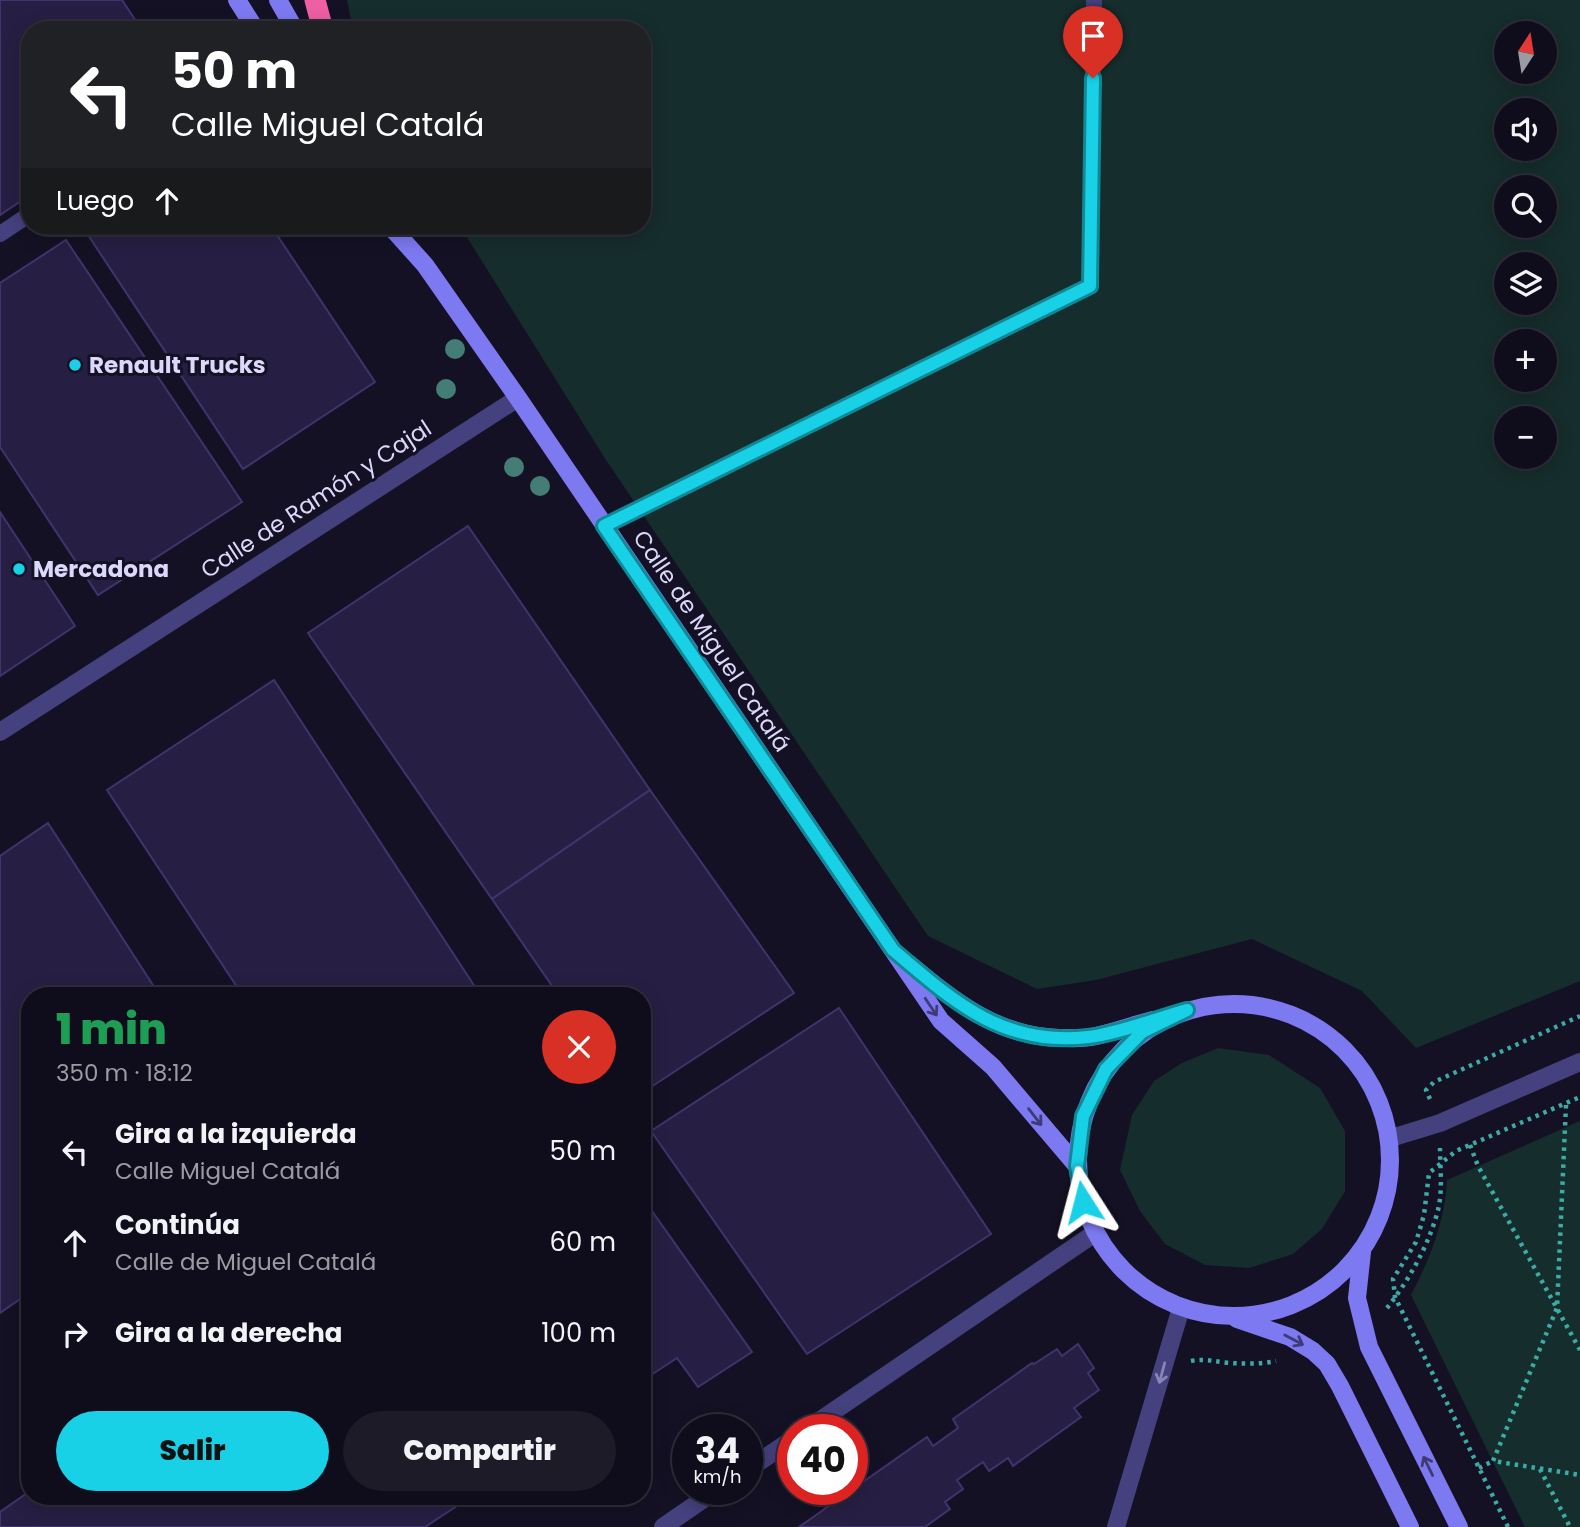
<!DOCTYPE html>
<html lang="es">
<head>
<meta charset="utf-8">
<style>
  :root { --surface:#0f0d1b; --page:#1d1b28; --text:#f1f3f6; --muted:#9b9ca3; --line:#2f2d3a; --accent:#18d1e7 }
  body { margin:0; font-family:Poppins,sans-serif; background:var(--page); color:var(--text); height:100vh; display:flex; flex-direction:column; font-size:26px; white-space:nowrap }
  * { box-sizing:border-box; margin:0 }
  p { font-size:23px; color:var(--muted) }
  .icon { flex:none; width:38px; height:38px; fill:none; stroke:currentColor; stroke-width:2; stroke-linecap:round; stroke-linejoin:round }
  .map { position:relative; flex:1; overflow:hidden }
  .side { position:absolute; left:21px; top:987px; width:630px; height:518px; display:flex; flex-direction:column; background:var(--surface); border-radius:28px; box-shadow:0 4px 18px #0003,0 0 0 2px var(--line) }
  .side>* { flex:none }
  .top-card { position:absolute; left:21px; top:21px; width:630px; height:214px; border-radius:28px; box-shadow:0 4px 18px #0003,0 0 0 2px var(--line); background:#202124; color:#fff; overflow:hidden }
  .needle { width:46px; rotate:12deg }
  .controls { position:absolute; left:1494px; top:21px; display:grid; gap:14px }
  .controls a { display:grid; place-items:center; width:63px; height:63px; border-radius:50%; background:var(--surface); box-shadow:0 4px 18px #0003,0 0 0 2px var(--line); font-size:35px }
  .speed { position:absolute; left:672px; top:1414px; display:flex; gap:14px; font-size:35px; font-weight:700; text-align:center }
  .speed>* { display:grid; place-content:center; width:91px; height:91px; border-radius:50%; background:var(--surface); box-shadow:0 4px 18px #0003,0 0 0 2px var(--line); line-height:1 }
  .speed small { font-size:18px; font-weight:400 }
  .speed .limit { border:10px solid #d22; background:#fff; color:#111 }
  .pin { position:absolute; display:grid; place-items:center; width:60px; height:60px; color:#fff; margin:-72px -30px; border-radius:50% 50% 50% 0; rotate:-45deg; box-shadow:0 0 7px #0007 }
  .pin .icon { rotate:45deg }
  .me { position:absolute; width:77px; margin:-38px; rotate:351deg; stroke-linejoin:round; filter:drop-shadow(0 0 5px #0008) }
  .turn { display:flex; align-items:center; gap:24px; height:147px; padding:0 35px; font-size:32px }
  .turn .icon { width:91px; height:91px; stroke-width:2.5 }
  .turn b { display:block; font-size:49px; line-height:60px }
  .then { display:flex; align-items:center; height:66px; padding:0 35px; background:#0003; gap:14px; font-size:26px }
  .round { display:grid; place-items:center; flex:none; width:74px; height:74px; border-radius:37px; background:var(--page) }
  .summary { display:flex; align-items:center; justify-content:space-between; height:119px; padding:0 35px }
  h1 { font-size:42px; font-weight:800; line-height:52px; color:#1e9e55 }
  .action { display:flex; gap:14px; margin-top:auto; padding:14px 35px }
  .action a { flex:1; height:80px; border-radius:42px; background:var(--accent); color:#111; font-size:28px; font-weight:800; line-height:80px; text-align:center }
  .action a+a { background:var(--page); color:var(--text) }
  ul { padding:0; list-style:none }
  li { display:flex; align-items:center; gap:21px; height:91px; padding:0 35px }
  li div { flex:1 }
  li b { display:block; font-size:26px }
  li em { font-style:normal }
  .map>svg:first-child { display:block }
</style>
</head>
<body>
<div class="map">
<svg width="1580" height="1527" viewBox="0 0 1580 1527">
  <rect width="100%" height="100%" fill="#141124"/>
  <g fill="#152d2c" fill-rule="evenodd">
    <path d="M347,0H1580V981L1416,1048L1362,991L1252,939L1096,980L1037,989L928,936L606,460L460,226H642V30H353ZM1507,33H1545V72H1507ZM1507,110H1545V149H1507ZM1507,187H1545V226H1507ZM1507,264H1545V303H1507ZM1507,341H1545V380H1507ZM1507,418H1545V457H1507Z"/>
    <path d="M1218,1048L1269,1055L1320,1088L1345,1131V1191L1322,1229L1293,1254L1249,1268L1205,1265L1165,1244L1140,1211L1120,1170L1132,1115L1154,1081L1182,1063Z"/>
    <path d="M1580,1121V1527H1525L1411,1295C1430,1258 1445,1222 1447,1180Z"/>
  </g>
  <g fill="#271f43" stroke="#3f346c" stroke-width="2">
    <path d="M0,0H122L142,30H30V195L0,215Z"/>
    <path d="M82,226H271L375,382L243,469Z"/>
    <path d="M66,240L242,502L98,595L0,447V283Z"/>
    <path d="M0,512L75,626L0,676Z"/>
    <path d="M468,526L650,790L492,899L308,633Z"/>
    <path d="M274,680L481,996H243L107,790Z"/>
    <path d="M650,790L794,993L642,1093V996H559L492,899Z"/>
    <path d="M48,823L160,996H30V1301L26,1295L0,1313V856Z"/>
    <path d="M839,1008L991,1234L807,1354L651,1131Z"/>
    <path d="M642,1197L752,1352L698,1387L677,1358L642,1381Z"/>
    <path d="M1078,1344L1094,1368L1088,1373L1099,1390L1074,1408L1081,1417L1013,1466L1008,1458L989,1471L983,1462L957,1480L963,1489L945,1502L950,1509L925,1527H799L927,1437L933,1446L958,1428L953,1419L1032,1363L1034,1364L1057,1349L1062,1356Z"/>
    <path d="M30,1491V1496H472L425,1527H0V1512Z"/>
  </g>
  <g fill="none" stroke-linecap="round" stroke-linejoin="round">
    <g stroke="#3caba5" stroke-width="4.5" stroke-dasharray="3.5 5" stroke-linecap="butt">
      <path d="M1430,1099L1426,1090L1434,1082L1580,1016"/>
      <path d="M1566,1105L1557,1308L1493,1461L1580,1475"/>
      <path d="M1470,1145L1478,1166L1580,1350"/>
      <path d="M1387,1308C1409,1280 1429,1245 1438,1210C1443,1190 1440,1168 1440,1148"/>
      <path d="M1191,1361C1205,1358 1216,1362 1230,1363C1245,1364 1261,1364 1276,1361"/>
      <path d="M1479,1468L1493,1461"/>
      <path d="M1540,1469L1570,1527"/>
      <path d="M1508,1527L1395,1297L1393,1279L1416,1242L1424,1215L1429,1173L1456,1151L1580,1097"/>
    </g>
    <g stroke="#44417e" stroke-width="16">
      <path d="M0,234L30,214"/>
      <path d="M604,526L1090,286L1094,0"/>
    </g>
    <g stroke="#44417e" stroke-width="18">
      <path d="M0,732L518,398"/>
      <path d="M1391,1138L1440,1123L1580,1062"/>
      <path d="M806,1430L1095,1233"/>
      <path d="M747,1470L793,1439"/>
      <path d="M663,1527L718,1489"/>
      <path d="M1116,1527L1181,1308"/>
    </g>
    <g stroke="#7d79f1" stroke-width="18">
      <path d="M237,0L256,30"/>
      <path d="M278,0L295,30"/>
      <path d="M390,226L425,265L518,398L941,1021L993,1067L1077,1166"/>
      <path d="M908,963C954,1001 996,1036 1059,1038C1069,1038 1081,1039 1091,1037C1112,1033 1133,1025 1153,1020"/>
      <circle cx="1234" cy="1160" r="156"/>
      <path d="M1362,1252L1357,1298L1369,1347L1459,1527"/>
      <path d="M1237,1319L1290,1337L1313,1351L1327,1364L1340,1386L1410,1527"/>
    </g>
    <path stroke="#ee5fa3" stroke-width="21" d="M315,0L323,30"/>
  </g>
  <g fill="#447c76">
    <circle cx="455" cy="349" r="10"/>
    <circle cx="446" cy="389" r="10"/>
    <circle cx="514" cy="467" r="10"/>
    <circle cx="540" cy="486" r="10"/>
  </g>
  <defs><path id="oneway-shaft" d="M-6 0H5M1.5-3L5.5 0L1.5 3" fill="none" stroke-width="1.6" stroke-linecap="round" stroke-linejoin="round" transform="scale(1.75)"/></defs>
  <g stroke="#3e3b76">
    <use href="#oneway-shaft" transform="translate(931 1007) rotate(56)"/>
    <use href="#oneway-shaft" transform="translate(1035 1117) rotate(52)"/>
    <use href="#oneway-shaft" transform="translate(1294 1340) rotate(28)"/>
    <use href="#oneway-shaft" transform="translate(1428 1466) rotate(-116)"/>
  </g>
  <use stroke="#8885b6" href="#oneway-shaft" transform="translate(1162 1373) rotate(105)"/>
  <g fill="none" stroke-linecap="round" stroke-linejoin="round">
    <defs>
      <path id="route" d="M1083,1202L1077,1166L1083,1116L1106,1069L1142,1032L1187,1010C1158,1018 1117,1034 1088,1037C1003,1047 953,1001 893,950L604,526L1090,286L1093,78"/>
    </defs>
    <use href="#route" stroke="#108896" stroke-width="18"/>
    <use href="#route" stroke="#18d1e7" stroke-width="12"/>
  </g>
  <g fill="#18d1e7" stroke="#141124" stroke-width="2.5">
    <circle cx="75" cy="365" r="7"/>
    <circle cx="19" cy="569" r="7"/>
  </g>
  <g text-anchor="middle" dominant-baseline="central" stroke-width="6" stroke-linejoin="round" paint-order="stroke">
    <g font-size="23" font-weight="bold" fill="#dcd8fb" stroke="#141124" text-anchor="start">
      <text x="89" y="365">Renault Trucks</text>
      <text x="33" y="569">Mercadona</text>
    </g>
    <g font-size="23" fill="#dcd8fb" stroke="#141124">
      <text transform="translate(316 499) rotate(-33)">Calle de Ramón y Cajal</text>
      <text transform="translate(712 641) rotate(56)">Calle de Miguel Catalá</text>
    </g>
  </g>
</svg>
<div class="controls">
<a><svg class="needle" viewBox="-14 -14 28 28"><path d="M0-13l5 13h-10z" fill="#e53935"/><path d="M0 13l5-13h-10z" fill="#9b9ca3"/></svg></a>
<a><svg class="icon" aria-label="sound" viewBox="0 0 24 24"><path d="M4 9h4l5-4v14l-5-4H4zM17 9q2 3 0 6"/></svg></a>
<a><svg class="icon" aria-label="search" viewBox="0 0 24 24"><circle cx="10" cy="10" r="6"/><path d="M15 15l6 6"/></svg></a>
<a><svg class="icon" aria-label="layers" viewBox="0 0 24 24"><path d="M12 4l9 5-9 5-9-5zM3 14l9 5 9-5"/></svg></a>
<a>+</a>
<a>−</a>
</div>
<div class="speed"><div>34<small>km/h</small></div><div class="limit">40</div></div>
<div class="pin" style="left:1093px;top:78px;background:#d93025"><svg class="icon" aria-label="arrive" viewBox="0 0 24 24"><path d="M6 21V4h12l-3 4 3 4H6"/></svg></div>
<svg class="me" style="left:1083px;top:1202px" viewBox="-20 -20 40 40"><path d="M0-17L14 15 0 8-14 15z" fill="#18d1e7" stroke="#fff" stroke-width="4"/></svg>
<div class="top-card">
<div class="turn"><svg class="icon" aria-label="left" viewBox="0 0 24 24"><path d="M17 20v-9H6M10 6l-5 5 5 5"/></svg><div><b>50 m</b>Calle Miguel Catalá</div></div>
<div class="then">Luego<svg class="icon" aria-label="ahead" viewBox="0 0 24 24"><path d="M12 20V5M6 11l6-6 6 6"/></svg></div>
</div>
<section class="side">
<div class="summary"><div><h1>1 min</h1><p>350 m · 18:12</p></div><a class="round" style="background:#d93025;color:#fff"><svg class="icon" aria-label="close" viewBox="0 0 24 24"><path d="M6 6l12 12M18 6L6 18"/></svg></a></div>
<ul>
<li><svg class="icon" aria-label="left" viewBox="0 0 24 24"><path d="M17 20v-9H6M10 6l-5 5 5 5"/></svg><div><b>Gira a la izquierda</b><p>Calle Miguel Catalá</p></div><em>50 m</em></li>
<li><svg class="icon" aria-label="ahead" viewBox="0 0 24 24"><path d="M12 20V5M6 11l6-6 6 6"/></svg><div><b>Continúa</b><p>Calle de Miguel Catalá</p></div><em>60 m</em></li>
<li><svg class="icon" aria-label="right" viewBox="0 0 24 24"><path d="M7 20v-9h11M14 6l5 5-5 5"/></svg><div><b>Gira a la derecha</b></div><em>100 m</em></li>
</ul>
<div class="action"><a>Salir</a><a>Compartir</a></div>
</section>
</div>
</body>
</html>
